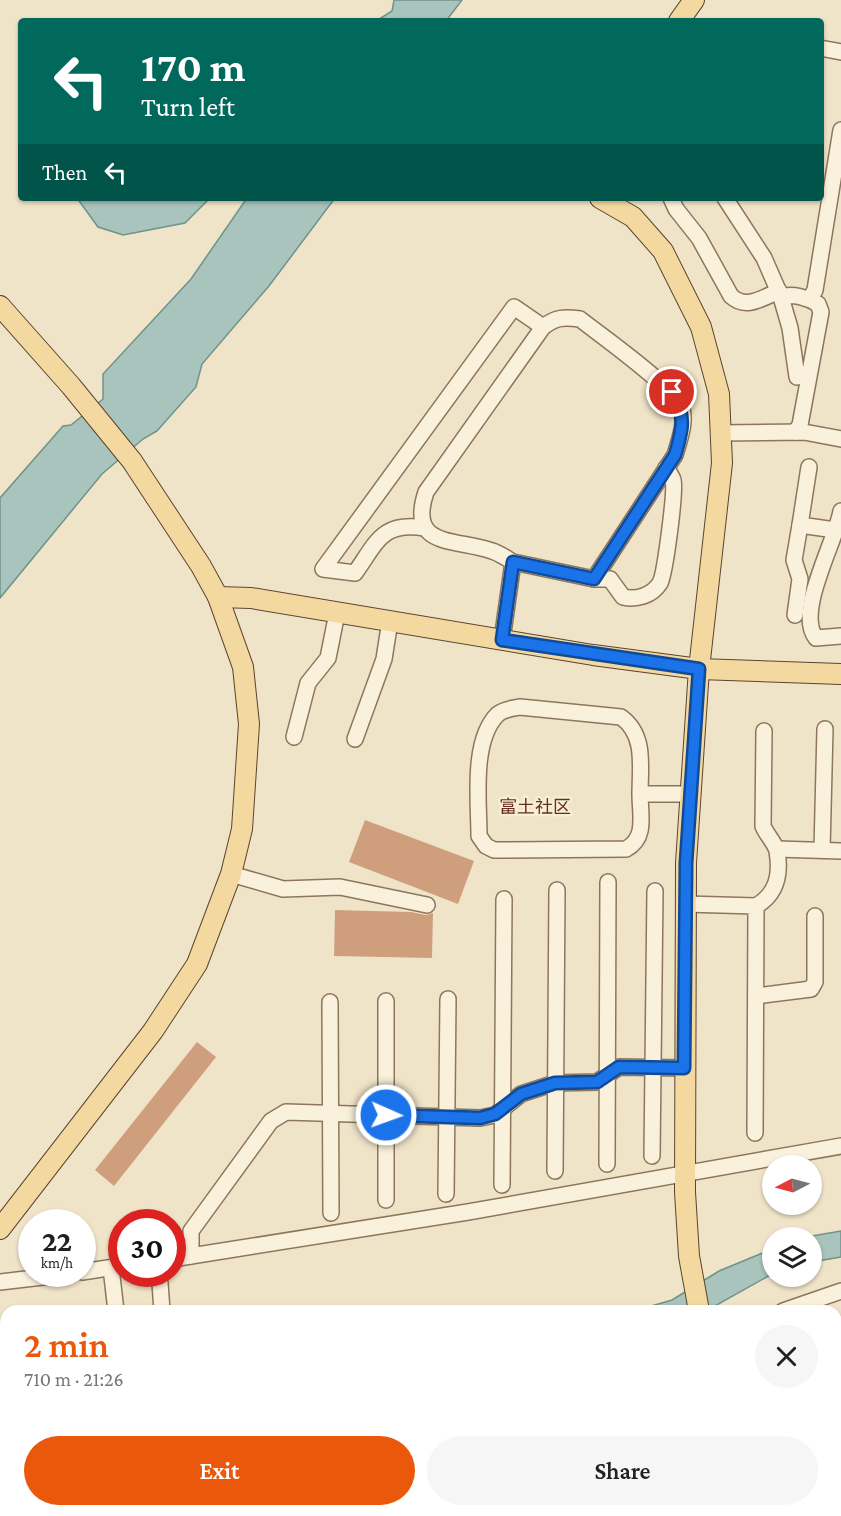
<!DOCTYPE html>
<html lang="en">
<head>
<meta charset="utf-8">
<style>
  :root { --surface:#fff; --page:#f6f6f6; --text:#202124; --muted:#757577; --accent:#ea580c }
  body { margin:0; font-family:"Crimson Pro","Noto Sans SC",serif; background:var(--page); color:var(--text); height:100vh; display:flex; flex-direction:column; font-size:22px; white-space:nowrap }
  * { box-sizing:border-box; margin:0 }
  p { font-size:20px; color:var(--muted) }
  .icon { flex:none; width:33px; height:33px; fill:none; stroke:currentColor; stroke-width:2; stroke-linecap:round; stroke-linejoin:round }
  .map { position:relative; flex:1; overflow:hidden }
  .details { position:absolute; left:0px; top:1305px; width:842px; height:212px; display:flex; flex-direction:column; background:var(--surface); border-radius:18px 18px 0 0; box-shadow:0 2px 4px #0004 }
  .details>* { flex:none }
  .hud { position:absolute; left:18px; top:18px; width:806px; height:183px; border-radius:6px; box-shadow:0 2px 4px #0004; background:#00695c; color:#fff; overflow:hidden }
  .needle { width:39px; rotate:264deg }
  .fabs { position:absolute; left:762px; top:1155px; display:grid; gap:12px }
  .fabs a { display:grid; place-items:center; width:60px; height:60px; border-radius:50%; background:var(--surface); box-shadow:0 2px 4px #0004; font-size:30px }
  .speed { position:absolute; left:18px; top:1209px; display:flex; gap:12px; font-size:30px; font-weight:700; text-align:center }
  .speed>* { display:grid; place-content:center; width:78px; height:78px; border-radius:50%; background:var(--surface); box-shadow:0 2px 4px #0004; line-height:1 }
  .speed small { font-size:15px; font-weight:400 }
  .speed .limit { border:9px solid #d22; background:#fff; color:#111 }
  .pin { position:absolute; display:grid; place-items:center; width:51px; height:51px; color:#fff; margin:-26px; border:3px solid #fff; border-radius:50%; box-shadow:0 2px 6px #0007 }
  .me { position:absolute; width:66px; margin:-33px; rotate:92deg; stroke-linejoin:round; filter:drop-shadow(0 0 4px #0008) }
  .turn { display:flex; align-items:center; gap:21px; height:126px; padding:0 24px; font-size:27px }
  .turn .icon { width:78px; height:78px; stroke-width:2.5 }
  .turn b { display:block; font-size:42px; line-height:51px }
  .then { display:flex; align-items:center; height:57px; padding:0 24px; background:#0003; gap:12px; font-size:22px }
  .round { display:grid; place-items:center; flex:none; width:63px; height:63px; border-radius:32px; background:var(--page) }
  .overview { display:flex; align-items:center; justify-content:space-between; height:102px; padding:0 24px }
  h1 { font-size:36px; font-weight:600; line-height:45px; color:var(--accent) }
  .primary-button { display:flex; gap:12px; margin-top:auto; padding:12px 24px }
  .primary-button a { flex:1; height:69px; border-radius:36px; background:var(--accent); color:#fff; font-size:24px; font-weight:600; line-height:69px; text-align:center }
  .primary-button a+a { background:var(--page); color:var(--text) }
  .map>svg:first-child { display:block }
</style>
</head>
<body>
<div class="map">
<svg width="841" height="1516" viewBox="0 0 841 1516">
  <rect width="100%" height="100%" fill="#f0e4c8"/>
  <g fill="#a9c4bc" stroke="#6f938a" stroke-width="1.5">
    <path d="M394,0H462L446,21H376L392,11Z"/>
    <path d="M77,198H210L185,223L123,235L98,227Z"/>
    <path d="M247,198H335L269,286L202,364L196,387L157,431L143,439L102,474L0,598V498L63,426L71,425L103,399V374L191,279Z"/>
    <path d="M841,1231V1257L812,1262V1238L806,1237Z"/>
    <path d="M772,1249V1274L706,1311H634L672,1300L719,1271Z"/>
  </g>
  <g fill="#cf9f7d">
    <path d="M365,820L474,861L458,904L349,862Z"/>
    <path d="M335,910L411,912L426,915L433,913L432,958L334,956Z"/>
    <path d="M197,1042L216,1057L114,1186L95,1170Z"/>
  </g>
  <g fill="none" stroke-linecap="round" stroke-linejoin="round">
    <defs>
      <g id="minor">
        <path d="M820,48L841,52"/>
        <path d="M671,198L676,209L699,238L731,296C746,310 762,298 779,291"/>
        <path d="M725,198L764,258L781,297"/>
        <path d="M810,299L815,290L841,130"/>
        <path d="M795,432L800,425L821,312L818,304C808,298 793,293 781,297L790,328L797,377"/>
        <path d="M720,433L804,432L841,439"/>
        <path d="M809,467L800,525L835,530"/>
        <path d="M841,511C836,541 795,612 816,638L841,636"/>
        <path d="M425,528C382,521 377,542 355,573L323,569L514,307L543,327"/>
        <path d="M594,579H610L623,597C636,600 652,596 660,583C665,574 676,490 673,480C672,476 668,471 666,468"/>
        <path d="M795,615L800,579L794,560L800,525"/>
        <path d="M502,640L513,562L594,579L675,455C679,441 686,423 682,409C676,388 600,335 580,319C564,317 556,317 543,327L426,492C407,549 456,538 492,551C499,553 506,558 513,562"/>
        <path d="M294,737L308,683L328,658L337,613"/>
        <path d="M355,739L384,659L390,621"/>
        <path d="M640,794C640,766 646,735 621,717L520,707C514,708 504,709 498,714C471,740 479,802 479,836L486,846L494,850L626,849C647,838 640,815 640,794H690"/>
        <path d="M777,849L841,851"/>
        <path d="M822,850L825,729"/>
        <path d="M231,874L283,889L340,887L427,905"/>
        <path d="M685,904L756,906L755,1133"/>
        <path d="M756,906C777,894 781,875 777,851C775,843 766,834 763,826L764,731"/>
        <path d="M756,996L811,989L815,982V916"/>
        <path d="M330,1002L331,1213"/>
        <path d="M652,1156L655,891"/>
        <path d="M607,1164L608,882"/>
        <path d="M555,1171L557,890"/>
        <path d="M502,1185L504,899"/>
        <path d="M446,1194L448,999"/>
        <path d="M386,1200V1001"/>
        <path d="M191,1256V1231L271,1121L286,1112L480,1118L495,1115L521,1094L555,1083L597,1082L619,1067L684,1068"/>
        <path d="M172,1259L468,1212L841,1146"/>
        <path d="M111,1268L116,1311"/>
        <path d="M82,1272L121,1266"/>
        <path d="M0,1282L68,1274"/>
        <path d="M160,1283L162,1311"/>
        <path d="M783,1311L841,1291"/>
        <path d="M836,1413L841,1429"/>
        <path d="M0,1466H6"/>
        <path d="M23,1510V1516"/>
        <path d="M76,1510V1516"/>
        <path d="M121,1510V1516"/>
        <path d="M372,1510L373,1516"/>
        <path d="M419,1510L420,1516"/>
        <path d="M458,1510L460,1516"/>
        <path d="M553,1510L555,1516"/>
        <path d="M597,1510L599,1516"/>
        <path d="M643,1510L645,1516"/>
        <path d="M687,1510L689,1516"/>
        <path d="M735,1510L737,1516"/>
        <path d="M764,1510L766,1516"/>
        <path d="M828,1510L829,1516"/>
        <path d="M511,1516L527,1510"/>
      </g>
      <g id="major">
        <path d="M679,21L694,0"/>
        <path d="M600,198L633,217L663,251L701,327L719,394L722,463L699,669L686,863L685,1192L689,1256L699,1311"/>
        <path d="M0,306L71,386L132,461L201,566L218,597L243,667L249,724L242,829L231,874L197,964L153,1031L0,1229"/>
        <path d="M218,597L251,598L593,655L699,669L841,674"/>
      </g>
    </defs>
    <use href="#minor" stroke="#8d765c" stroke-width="18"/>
    <use href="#major" stroke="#5b4430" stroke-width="22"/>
    <use href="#minor" stroke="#faf1dc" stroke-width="15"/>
    <use href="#major" stroke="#f3d9a0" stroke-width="20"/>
  </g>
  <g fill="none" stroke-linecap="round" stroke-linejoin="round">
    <defs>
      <path id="route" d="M386,1115L480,1118L495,1114L521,1094L555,1083L597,1082L619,1067L684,1068L686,863L699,669L502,640L513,562L594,579L675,455C683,428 686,416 672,392"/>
    </defs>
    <use href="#route" stroke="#114b97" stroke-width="15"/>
    <use href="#route" stroke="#1a73e8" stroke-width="10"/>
  </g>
  <g text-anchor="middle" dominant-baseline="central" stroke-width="5" stroke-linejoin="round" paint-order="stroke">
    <g font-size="18" fill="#6b2e1e" stroke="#f7eed8">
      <text x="535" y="807">富土社区</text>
    </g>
  </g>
</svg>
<div class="fabs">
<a><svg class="needle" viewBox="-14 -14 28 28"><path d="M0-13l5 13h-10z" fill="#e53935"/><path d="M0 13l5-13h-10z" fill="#757577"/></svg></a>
<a><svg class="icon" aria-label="layers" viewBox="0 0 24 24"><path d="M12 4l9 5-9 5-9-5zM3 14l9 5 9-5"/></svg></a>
</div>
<div class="speed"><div>22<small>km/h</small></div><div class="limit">30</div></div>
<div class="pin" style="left:672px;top:392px;background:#d93025"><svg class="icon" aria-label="arrive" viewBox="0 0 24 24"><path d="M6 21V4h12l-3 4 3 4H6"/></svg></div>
<svg class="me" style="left:386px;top:1115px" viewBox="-20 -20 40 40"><circle r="17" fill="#1a73e8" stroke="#fff" stroke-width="3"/><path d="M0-11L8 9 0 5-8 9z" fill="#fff"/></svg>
<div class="hud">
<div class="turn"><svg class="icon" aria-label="left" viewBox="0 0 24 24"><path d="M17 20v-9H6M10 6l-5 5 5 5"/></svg><div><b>170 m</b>Turn left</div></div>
<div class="then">Then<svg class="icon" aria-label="left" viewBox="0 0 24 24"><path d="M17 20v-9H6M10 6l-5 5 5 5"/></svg></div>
</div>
<section class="details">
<div class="overview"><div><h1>2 min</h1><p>710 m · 21:26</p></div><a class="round"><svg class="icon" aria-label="close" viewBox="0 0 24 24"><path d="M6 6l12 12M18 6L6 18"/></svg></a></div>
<div class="primary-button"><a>Exit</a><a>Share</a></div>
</section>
</div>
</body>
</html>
